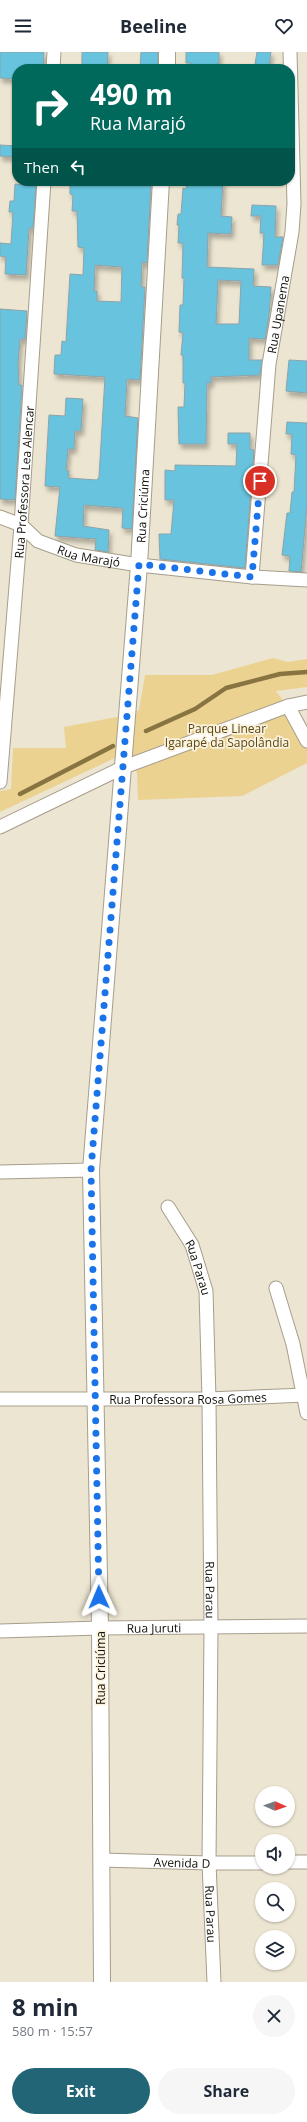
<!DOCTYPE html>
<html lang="en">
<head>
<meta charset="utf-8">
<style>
  :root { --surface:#fff; --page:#f6f6f7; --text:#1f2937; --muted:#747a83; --accent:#216577 }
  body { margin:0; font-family:"Open Sans",sans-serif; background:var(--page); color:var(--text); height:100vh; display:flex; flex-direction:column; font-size:15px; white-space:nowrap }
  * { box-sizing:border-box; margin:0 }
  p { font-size:13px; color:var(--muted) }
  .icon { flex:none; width:22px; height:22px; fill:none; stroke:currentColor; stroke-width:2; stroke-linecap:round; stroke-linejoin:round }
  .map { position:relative; height:1930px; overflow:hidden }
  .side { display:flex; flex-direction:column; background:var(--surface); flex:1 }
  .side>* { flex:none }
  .hud { position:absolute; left:12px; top:12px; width:283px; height:122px; border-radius:16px; box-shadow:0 1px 3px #0004; background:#00695c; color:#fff; overflow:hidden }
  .needle { width:26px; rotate:92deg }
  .fabs { position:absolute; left:255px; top:1734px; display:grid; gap:8px }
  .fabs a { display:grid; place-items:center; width:40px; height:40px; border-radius:50%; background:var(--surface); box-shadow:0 1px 3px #0004; font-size:20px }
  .pin { position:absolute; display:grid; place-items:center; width:34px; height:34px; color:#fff; margin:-17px; border:2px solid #fff; border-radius:50%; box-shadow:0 1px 4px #0007 }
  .me { position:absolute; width:44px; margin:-22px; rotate:359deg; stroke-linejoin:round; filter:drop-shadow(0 0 3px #0008) }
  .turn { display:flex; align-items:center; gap:14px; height:84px; padding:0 12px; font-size:18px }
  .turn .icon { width:52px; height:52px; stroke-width:2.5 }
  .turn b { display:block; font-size:28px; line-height:34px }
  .then { display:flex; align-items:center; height:38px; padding:0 12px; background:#0003; gap:8px; font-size:15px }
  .round { display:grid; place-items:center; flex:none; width:42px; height:42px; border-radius:21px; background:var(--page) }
  .overview { display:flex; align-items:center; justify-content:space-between; height:68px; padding:0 12px }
  h1 { font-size:24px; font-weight:700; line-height:30px }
  .cta { display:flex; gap:8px; margin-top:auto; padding:8px 12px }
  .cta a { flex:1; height:46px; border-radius:24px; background:var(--accent); color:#fff; font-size:16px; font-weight:700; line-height:46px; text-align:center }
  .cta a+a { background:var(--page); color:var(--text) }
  header { display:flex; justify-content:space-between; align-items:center; height:52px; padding:0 12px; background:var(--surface); font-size:18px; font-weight:700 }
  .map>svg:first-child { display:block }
</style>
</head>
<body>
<header><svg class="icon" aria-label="menu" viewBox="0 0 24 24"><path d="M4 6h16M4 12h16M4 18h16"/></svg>Beeline<svg class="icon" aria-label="heart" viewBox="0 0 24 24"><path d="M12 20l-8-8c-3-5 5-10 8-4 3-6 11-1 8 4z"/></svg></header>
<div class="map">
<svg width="307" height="1930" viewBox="0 0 307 1930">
  <defs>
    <filter id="shadow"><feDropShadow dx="2.5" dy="4.5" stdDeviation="2" flood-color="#0004"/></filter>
  </defs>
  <rect width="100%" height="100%" fill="#ece5d1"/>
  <path fill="#ebd291" d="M273,606L288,610L307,607V635L276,639L307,682V711L242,744L138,748L137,720L117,705L0,760V739L11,737L13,696H66L64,675L122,664L139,658L145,623H212Z"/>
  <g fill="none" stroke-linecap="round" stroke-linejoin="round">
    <g stroke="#887441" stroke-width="4.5">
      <path d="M146,679L195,657L226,636L280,622L307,620"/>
      <path d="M20,742L113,694"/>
    </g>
  </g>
  <g fill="#67c4de" stroke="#8ca3aa" fill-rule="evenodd" filter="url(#shadow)">
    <path d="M0,0H44L43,17H17V27L0,26Z"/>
    <path d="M82,0H108L107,17H82Z"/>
    <path d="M141,0H158V17H140Z"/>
    <path d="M186,0H219V12H215V17H191V11H186Z"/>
    <path d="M257,0H271L269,14L255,12Z"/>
    <path d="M0,93L17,94V105L0,104Z"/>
    <path d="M70,129H135L151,131L147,211L142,210L141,235H145L140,328L127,327L125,364L138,366L132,477L122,476L123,456L84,453L83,474L109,478L108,500L95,498L96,487L55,484L60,435L45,434L49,363L65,364L66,346L83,347L81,379H75L74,397H68L66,419H69L68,426L97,428L99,425L105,325L54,322L55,303H61L62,289L66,290L70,222L83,223L84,196L78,195L77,159H72L73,143L70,142ZM95,213L122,215L121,250L97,249V239H94Z"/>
    <path d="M187,129H223L221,164L232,165L231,182L208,181L207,215L254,217L253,234L271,235L269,263L265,287L249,286V308H262L260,323L211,325V331H207L206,392H179L178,355H184L185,331H183V303H181L183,281L179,280L180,253H183L184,226H182L183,191H178L179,173H177L178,162H181L183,136L186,137ZM218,228L241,229L239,272H216Z"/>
    <path d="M15,132L36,134L33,176H29L26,223L5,222L6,205L0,204V191L11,192L13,160H9L10,149H14Z"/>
    <path d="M252,153L276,154L275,185H283L278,213H262L264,181H260L261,164H251Z"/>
    <path d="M0,257L27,259L25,287H20L18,311L19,333H22L15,448L0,447Z"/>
    <path d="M289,308L307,309V341L286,339Z"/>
    <path d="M287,370L307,371V453L301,520L289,519L290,504L282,503L287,461H290L292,440H294L296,403L291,402L292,382H286Z"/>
    <path d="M228,381H250V397L254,398L245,516L160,507L159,482H171L174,448H165V418L175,419V413L236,414L237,392H228Z"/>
  </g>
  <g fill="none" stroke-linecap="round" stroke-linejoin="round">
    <defs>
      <g id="minor">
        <path d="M53,17L54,0"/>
        <path id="s1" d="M0,465L21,473L38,489L76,503L139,513L252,525L307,528"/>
        <path id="s2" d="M252,525L269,312L292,180L294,152L290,0"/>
        <path d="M288,654L307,689"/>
        <path id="s3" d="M0,730L21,473L44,129"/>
        <path d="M0,775L124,715L288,654L307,650"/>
        <path d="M0,1120L91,1118"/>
        <path id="s4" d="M168,1155L192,1193L206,1239L209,1347L211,1575L209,1811L214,1930"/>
        <path d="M276,1236L293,1292L307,1361"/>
        <path id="s5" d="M0,1347H209L305,1343"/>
        <path id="s6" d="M0,1579L100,1576L307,1574"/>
        <path id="s7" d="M101,1808L209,1811H262"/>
        <path d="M288,1810H307"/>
      </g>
      <g id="tertiary">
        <path d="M167,17V0"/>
        <path id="s8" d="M102,1930L100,1576L91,1118L139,513L161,129"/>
      </g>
    </defs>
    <use href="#minor" stroke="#a59e8b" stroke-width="15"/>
    <use href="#tertiary" stroke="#a59e8b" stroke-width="18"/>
    <use href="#minor" stroke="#fff" stroke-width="13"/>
    <use href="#tertiary" stroke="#fff" stroke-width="16"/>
  </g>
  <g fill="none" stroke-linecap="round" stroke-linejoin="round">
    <path stroke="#1a73e8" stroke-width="7" stroke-dasharray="0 12.6" d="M99,1545L91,1118L139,512L252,525L260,429"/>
  </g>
  <g text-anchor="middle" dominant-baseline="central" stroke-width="3.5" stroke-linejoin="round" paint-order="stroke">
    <g font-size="12" fill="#110f08" stroke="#faf2de">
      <text stroke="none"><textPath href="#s2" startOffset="264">Rua Upanema</textPath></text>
      <text stroke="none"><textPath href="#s3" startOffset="301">Rua Professora Lea Alencar</textPath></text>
      <text stroke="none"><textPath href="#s8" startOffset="1478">Rua Criciúma</textPath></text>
      <text stroke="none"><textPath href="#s1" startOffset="99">Rua Marajó</textPath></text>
      <text stroke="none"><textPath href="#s4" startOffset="68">Rua Parau</textPath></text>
      <text stroke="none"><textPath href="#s5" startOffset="188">Rua Professora Rosa Gomes</textPath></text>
      <text stroke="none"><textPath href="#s4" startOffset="392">Rua Parau</textPath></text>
      <text stroke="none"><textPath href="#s6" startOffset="154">Rua Juruti</textPath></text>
      <text transform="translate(100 1616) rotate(-90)">Rua Criciúma</text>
      <text stroke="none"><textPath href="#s7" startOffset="81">Avenida D</textPath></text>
      <text stroke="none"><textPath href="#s4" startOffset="716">Rua Parau</textPath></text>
    </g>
    <g font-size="12" fill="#5a470f" stroke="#faf2de">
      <text x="227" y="676">Parque Linear<tspan x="227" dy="14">Igarapé da Sapolândia</tspan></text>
    </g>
  </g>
</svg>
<div class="fabs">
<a><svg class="needle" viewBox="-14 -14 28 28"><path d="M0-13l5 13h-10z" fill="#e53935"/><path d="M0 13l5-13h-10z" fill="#747a83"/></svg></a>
<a><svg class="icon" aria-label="sound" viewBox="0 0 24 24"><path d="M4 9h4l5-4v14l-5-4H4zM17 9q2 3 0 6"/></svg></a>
<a><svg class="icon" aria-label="search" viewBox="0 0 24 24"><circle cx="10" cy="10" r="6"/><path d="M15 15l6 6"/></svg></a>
<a><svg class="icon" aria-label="layers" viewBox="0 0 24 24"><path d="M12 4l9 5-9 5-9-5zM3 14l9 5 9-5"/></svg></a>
</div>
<div class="pin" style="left:260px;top:429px;background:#d93025"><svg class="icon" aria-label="arrive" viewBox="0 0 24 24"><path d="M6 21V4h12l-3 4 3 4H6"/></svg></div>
<svg class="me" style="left:99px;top:1545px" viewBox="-20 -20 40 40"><path d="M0-17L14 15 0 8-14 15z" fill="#1a73e8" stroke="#fff" stroke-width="4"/></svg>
<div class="hud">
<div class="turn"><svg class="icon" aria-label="right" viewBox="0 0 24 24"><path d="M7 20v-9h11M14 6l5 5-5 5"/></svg><div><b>490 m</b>Rua Marajó</div></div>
<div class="then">Then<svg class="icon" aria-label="left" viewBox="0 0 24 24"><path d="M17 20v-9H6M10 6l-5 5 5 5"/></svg></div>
</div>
</div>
<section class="side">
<div class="overview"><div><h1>8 min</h1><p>580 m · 15:57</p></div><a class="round"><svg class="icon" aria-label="close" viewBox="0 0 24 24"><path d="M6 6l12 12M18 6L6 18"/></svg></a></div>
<div class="cta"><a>Exit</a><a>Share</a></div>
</section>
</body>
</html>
